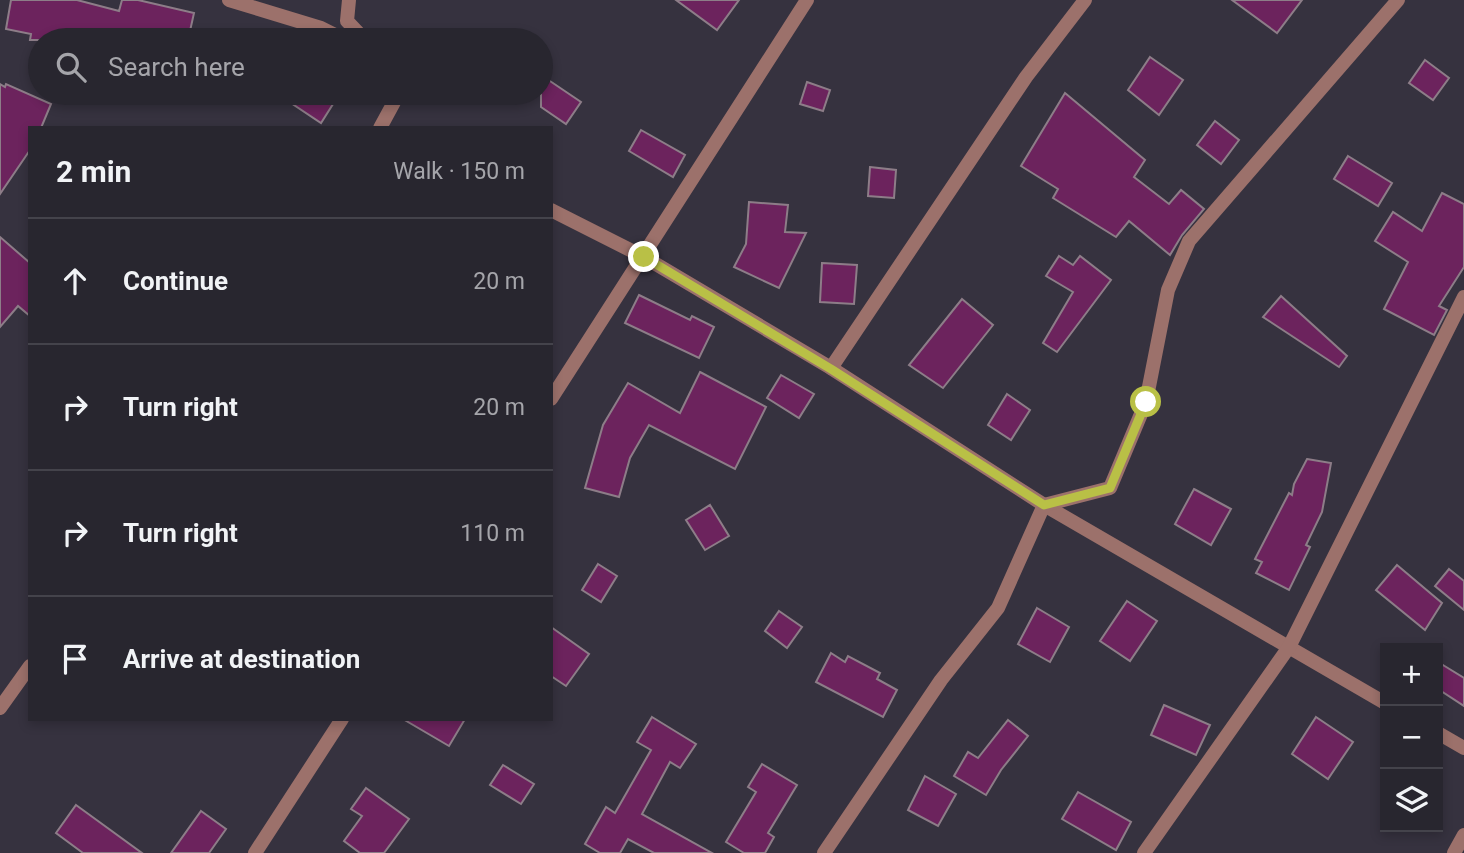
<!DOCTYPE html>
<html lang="en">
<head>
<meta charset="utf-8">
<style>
  body { margin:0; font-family:Roboto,sans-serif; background:#34323b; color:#f1f3f6 }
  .controls { position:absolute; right:21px; bottom:21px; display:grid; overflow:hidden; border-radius:0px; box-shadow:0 4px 10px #0003 }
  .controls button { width:63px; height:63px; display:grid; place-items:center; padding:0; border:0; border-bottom:2px solid #44434b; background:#28262f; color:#f1f3f6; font:35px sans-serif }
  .stop { position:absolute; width:21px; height:21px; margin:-16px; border:5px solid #b9c046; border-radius:50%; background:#fff }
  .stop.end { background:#b9c046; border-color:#fff; box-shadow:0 2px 7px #0008 }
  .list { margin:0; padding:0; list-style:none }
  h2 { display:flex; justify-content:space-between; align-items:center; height:91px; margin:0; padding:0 28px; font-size:30px }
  h2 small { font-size:23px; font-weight:400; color:#a5a5aa }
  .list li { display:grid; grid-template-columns:46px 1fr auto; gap:21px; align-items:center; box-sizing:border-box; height:126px; padding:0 28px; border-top:2px solid #44434b }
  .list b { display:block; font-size:26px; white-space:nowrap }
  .list em { font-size:23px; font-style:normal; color:#a5a5aa }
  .icon { flex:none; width:38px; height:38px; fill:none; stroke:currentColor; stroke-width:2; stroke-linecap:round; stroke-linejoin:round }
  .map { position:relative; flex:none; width:1464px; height:853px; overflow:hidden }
  .search { position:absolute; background:#28262f; box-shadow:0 4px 10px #0003; left:28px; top:28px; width:525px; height:77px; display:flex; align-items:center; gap:18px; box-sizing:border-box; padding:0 24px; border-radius:38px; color:#a5a5aa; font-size:26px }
  .panel { position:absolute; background:#28262f; box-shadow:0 4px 10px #0003; left:28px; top:126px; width:525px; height:595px; border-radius:0px }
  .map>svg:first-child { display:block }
</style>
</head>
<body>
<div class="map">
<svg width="1464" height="853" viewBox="0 0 1464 853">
  <rect width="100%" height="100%" fill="#36323f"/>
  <!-- building -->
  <g fill="#6c235d" stroke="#8d7d88" stroke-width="2">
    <polygon points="11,0 77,0 119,11 122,0 138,0 194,13 188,40 30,40 31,34 6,29"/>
    <polygon points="676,0 739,0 717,30"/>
    <polygon points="1232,0 1302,0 1277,33"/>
    <polygon points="1150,57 1183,80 1159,115 1128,90"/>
    <polygon points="1425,60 1449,78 1433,100 1409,83"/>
    <polygon points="541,75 581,102 566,124 541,107"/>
    <polygon points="807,82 830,90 823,111 800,104"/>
    <polygon points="0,84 5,87 6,84 51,104 41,128 30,128 30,150 0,194"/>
    <polygon points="276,93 340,93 321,123"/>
    <polygon points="1065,93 1145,160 1134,177 1169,204 1181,190 1204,209 1182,235 1170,255 1129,221 1116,237 1053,198 1058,189 1021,166"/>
    <polygon points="1215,121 1239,140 1221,164 1197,145"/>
    <polygon points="641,130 685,155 673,177 629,151"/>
    <polygon points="1348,156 1392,183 1378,206 1334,179"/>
    <polygon points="870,167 896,170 894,198 868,196"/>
    <polygon points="1442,193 1464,204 1464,267 1439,306 1447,310 1434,335 1384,309 1408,262 1375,241 1393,212 1422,231"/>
    <polygon points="749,202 788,205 785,232 806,233 779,288 734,267 746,244"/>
    <polygon points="0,237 30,263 30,316 18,306 0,327"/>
    <polygon points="1059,256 1073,265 1080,256 1111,280 1057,352 1043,343 1073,292 1046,276"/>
    <polygon points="822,263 857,265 854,304 820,302"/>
    <polygon points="639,295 690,320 692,316 714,327 699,358 625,323"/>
    <polygon points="1281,296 1347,356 1339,367 1263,317"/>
    <polygon points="962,299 993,325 943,388 909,365"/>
    <polygon points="700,372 766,407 735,469 649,425 630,458 619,497 585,488 603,425 628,383 680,413"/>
    <polygon points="781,375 814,394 799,418 767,398"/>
    <polygon points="1007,394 1030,410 1011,440 988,425"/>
    <polygon points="1307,459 1331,463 1322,512 1306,545 1310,547 1289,590 1256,573 1262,562 1255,559 1289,493 1292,495 1294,484"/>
    <polygon points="1194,489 1231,509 1211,545 1175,524"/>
    <polygon points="710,505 729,536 705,550 686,520"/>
    <polygon points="598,564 617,576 601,602 582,590"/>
    <polygon points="1397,565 1442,603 1425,630 1376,590"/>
    <polygon points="1449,569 1464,581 1464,610 1435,586"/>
    <polygon points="1127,601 1157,621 1130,661 1100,641"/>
    <polygon points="1037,608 1069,627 1050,662 1018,644"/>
    <polygon points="779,611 802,627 787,648 765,631"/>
    <polygon points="551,627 589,654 566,686 551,676"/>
    <polygon points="831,653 845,662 848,656 880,673 877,679 897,690 883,717 816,682"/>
    <polygon points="1438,662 1464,678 1464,706 1438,689"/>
    <polygon points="1164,705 1210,725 1196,755 1151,735"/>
    <polygon points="652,717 696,744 680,768 670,762 642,814 712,853 654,853 628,839 620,853 600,853 585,844 606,807 615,813 651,750 637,742"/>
    <polygon points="1316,717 1353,742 1328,779 1292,754"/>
    <polygon points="403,719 465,719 449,746"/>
    <polygon points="1008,720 1028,736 1001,770 986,795 954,776 968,752 978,758"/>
    <polygon points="762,764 797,785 768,833 774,837 765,853 744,853 726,842 756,792 748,787"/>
    <polygon points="503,765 534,784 521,804 490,785"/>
    <polygon points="925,776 956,794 938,826 908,810"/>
    <polygon points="366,788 409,819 384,853 360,853 344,841 362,816 351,809"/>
    <polygon points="1078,792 1131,822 1116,850 1062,819"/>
    <polygon points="76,805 142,853 83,853 56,833"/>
    <polygon points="201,811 226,829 209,853 171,853"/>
  </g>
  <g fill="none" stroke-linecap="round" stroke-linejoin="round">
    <!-- street -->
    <g stroke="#9c716b" stroke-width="14">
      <polyline points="229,0 321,28 345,40"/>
      <polyline points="349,0 347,21 365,40"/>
      <polyline points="380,128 399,93"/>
      <polyline points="551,210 644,257 831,368 1044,505 1385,703"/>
      <polyline points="831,368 1026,77 1085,0"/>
      <polyline points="551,399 807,0"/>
      <polyline points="0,708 30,666"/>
      <polyline points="1438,733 1464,748"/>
      <polyline points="255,853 342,719"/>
      <polyline points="824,853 941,680 998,608 1044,505 1110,488 1146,402 1168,290 1189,241 1398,0"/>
      <polyline points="1144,853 1289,647 1464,297"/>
      <polyline points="1454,853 1464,835"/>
    </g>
  </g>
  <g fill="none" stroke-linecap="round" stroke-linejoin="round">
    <!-- route -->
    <polyline stroke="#b9c046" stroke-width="9" points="644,257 831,369 1044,505 1110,488 1146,402"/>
  </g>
</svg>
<div class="controls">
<button>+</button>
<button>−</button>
<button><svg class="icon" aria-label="layers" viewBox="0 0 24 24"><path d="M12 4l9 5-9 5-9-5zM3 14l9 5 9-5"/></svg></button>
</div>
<div class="stop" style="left:1146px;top:402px"></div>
<div class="stop end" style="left:644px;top:257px"></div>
<div class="search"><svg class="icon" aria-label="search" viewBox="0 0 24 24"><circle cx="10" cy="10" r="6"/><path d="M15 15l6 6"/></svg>Search here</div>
<section class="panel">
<h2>2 min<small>Walk · 150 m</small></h2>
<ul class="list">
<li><svg class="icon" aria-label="ahead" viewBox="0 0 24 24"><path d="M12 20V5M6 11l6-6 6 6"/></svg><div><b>Continue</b></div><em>20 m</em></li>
<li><svg class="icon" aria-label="right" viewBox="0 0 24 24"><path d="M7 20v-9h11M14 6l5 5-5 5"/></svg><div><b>Turn right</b></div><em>20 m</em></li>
<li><svg class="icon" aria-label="right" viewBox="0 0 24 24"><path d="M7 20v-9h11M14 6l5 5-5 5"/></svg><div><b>Turn right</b></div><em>110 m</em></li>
<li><svg class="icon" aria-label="arrive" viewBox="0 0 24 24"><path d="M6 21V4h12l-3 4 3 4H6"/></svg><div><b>Arrive at destination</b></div></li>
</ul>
</section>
</div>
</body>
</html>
